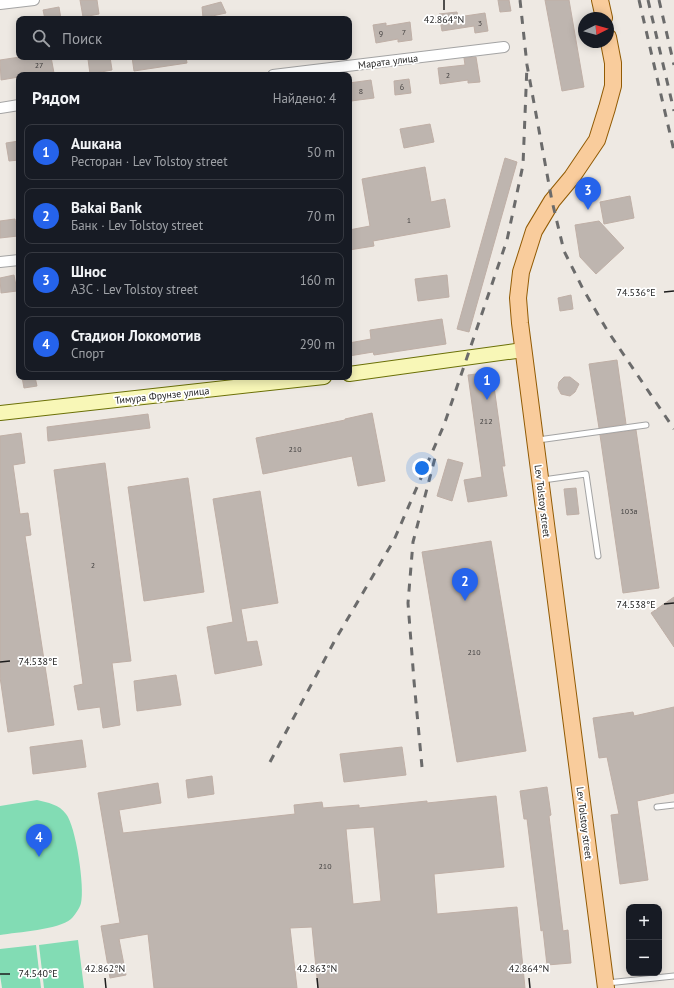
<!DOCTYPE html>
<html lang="ru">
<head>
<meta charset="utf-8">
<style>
  body { margin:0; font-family:"PT Sans",sans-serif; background:#242831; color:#f1f3f6 }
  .controls { position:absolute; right:12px; bottom:12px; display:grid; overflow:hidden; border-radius:8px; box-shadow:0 2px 10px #0003 }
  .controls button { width:36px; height:36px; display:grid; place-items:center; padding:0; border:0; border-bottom:1px solid #363941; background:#171b24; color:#f1f3f6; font:20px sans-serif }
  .compass { position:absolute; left:578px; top:12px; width:36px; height:36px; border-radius:50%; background:#171b24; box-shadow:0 2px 10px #0003; rotate:85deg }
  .you { position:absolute; left:422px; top:468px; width:14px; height:14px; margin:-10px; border:3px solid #fff; border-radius:50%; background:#1a73e8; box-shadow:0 0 0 6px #1a73e833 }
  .badge { display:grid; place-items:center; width:26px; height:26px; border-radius:50%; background:#2563eb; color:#fff; font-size:13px; font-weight:700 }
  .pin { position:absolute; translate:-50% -33px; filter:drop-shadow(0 1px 2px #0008) }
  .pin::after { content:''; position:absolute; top:21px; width:14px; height:12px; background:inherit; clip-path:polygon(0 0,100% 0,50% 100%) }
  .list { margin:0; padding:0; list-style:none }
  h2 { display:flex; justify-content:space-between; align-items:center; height:52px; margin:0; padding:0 16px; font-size:17px }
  h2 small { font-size:13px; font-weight:400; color:#9ea1a6 }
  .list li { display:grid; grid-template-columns:26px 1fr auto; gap:12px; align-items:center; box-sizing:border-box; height:56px; margin:0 8px 8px; padding:0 8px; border:1px solid #363941; border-radius:8px }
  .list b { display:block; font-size:15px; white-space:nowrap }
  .list p { margin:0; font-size:13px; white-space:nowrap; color:#9ea1a6 }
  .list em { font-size:13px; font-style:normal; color:#9ea1a6 }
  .icon { flex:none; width:22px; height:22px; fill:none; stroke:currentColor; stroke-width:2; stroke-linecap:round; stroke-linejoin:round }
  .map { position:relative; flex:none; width:674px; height:988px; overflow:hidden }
  .search { position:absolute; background:#171b24; box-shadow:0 2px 10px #0003; left:16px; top:16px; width:336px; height:44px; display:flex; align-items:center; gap:10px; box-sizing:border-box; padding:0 14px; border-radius:8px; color:#9ea1a6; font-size:15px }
  .panel { position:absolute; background:#171b24; box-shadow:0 2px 10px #0003; left:16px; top:72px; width:336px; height:308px; border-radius:8px }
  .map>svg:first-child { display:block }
</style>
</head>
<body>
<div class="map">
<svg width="674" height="988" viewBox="0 0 674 988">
  <rect width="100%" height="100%" fill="#eee9e3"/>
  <!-- pitch -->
  <g fill="#82dcb4">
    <path d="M37,800c11,3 22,4 29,14 10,12 19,74 15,89 -1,5 -7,13 -10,16 -13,11 -53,13 -71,16v-129z"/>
    <polygon points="78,940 84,988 44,988 39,945"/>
    <polygon points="36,945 41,988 2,988 0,975 0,949"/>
  </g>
  <!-- building -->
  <g fill="#beb5af" stroke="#bfafa6" fill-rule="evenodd">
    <polygon points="80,0 97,0 99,14 83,17"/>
    <polygon points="498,0 509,0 511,11 500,12"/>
    <polygon points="545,0 569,0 584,87 562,91"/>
    <polygon points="221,2 226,13 203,18 202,7"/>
    <polygon points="59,7 61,19 45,19 43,10"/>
    <polygon points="457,12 458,17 485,13 488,31 475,33 474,26 442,31 439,14"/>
    <polygon points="410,22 412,40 398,42 398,39 376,43 373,25 386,23 386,26"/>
    <polygon points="20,57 51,57 54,73 42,75 18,75 19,77 1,80 0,60"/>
    <polygon points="103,57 110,57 112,70 90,74 88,59"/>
    <polygon points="132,57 186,57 187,63 134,71"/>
    <polygon points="476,57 480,82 468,83 468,80 440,84 438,68 465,65 464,58"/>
    <polygon points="409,79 411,93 395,95 394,81"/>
    <polygon points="371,80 374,98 351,101 349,83"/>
    <polygon points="430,124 434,142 404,148 400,129"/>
    <polygon points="19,141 19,160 9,161 6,143"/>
    <polygon points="505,158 517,162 469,332 457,329"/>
    <polygon points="425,167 431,202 445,199 450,227 373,241 374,246 349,250 349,230 370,226 362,179"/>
    <polygon points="630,196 634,218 604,224 600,202"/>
    <polygon points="15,219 18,236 0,238 0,221"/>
    <polygon points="599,221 624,248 596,274 580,257 575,225"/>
    <polygon points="14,275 17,291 1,293 0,278"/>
    <polygon points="447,275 449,297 418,301 415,279"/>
    <polygon points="571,295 573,309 560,311 558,298"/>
    <polygon points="442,319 446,344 374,355 373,352 349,356 349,343 371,339 370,330"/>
    <polygon points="617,360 626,424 599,428 589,364"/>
    <polygon points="492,372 505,466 502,466 507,496 468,502 464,480 482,477 468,375"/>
    <polygon points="22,377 35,377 37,386 24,388"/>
    <polygon points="564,377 570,377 579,384 575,392 570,396 561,394 558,388 559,382"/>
    <polygon points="372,413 385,481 358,486 352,456 263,474 256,438 345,420 345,419"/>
    <polygon points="148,414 150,428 48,441 47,427"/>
    <polygon points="636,430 659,588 623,593 600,435"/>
    <polygon points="21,433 25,463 13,465 20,514 28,513 31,535 25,536 54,725 8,732 0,677 0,436"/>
    <polygon points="448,459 463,463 452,501 437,496"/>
    <polygon points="105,463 131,661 112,663 120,725 103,728 100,707 78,710 74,686 83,684 54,470"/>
    <polygon points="188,478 204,592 144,601 128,487"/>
    <polygon points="576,488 579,514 567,515 564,489"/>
    <polygon points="260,491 278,603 241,609 247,642 257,641 262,665 215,674 207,627 233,622 213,499"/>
    <polygon points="491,541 526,751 457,762 422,552"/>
    <polygon points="674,597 674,647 651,613"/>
    <polygon points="176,675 181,705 137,711 134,681"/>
    <polygon points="674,707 674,793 637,801 648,880 620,884 611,815 619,814 607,757 599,758 593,718 633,712 634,716"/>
    <polygon points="82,740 86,767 33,774 30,747"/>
    <polygon points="402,747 406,775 344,782 340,754"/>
    <polygon points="212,776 214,794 188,798 186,780"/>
    <path d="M158,783l3,20 -42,7 4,23 172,-19 -1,-9 28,-3 1,6 36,-3v3l68,-7v2l69,-7 8,71 -70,7 3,40 80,-7 8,81h-207l-6,-61 -22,1 7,60h-143l-6,-54 -29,5 7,36 -16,3 -9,-52 19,-3 -22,-130zM374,827l7,74 -28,3 -7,-75z"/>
    <polygon points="547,787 551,815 549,816 563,931 568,930 571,963 547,965 543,930 541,931 527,819 524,819 520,791"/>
  </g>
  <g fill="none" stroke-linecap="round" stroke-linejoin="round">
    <!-- service casing -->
    <g stroke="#a4a4a4" stroke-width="7">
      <g id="service">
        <polyline points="538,440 646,425"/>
        <polyline points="543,480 586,474 598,556"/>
        <polyline points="657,807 674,805"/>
        <polyline points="607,983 674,976"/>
      </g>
    </g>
    <!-- minor casing -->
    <g stroke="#a4a4a4" stroke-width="12">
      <g id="minor">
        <polyline points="0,4 34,0"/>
        <polyline points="273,75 504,47"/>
        <polyline points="0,108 19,105"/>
        <polyline points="0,262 19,260"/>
      </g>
    </g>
    <!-- secondary casing -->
    <g stroke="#6b7007" stroke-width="16">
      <g id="secondary">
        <polyline points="349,374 523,350"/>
        <polyline points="0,413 324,377"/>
      </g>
    </g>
    <!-- primary casing -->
    <g stroke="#925b04" stroke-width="18">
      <g id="primary">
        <polyline points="600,0 604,18"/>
        <polyline points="606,988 520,323 518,298 521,272 534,231 552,201 572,177 597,140 607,108 613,86 613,63 608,37"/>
      </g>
    </g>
    <!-- service -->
    <use href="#service" stroke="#fff" stroke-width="5"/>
    <!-- minor -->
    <use href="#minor" stroke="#fff" stroke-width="10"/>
    <!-- secondary -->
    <use href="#secondary" stroke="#f8f7b7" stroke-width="14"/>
    <!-- primary -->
    <use href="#primary" stroke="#f9cc9c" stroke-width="16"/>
    <!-- rail -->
    <g stroke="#6b6b6b" stroke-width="3" stroke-dasharray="8 8" stroke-linecap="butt">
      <polyline points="520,0 527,65 552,201 564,251 583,289 607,330 674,429"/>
      <polyline points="639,0 674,151"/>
      <polyline points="648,0 674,111"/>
      <polyline points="659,0 674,65"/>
      <polyline points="270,762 334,642 394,540 444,425 507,240 523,165 527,65"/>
      <polyline points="422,767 414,681 408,603 413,542 436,454"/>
    </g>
  </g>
  <!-- ticks -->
  <path fill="none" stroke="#1d1d1d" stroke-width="1.5" d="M444,0v10M664,292l10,-1M664,604l10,-1M0,662l10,-1M0,974h10M105,978l1,10M317,978l1,10M529,978l1,10"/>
  <g text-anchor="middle" stroke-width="3.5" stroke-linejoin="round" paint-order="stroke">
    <!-- number labels -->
    <g font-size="8" fill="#454342">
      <text x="480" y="26">3</text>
      <text x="404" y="35">7</text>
      <text x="381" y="36">9</text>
      <text x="39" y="68">27</text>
      <text x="448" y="78">2</text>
      <text x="402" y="90">6</text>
      <text x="361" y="94">8</text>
      <text x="409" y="223">1</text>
      <text x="486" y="424">212</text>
      <text x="295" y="452">210</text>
      <text x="629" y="514">103а</text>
      <text x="93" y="568">2</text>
      <text x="474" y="655">210</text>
      <text x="325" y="869">210</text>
    </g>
    <!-- street labels -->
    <g font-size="10" fill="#1d1d1d" stroke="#fff">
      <text transform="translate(388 61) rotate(-7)" y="4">Марата улица</text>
      <text transform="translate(162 395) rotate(-6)" y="4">Тимура Фрунзе улица</text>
      <text transform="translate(543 501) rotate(83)" y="4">Lev Tolstoy street</text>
      <text transform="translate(585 823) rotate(83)" y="4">Lev Tolstoy street</text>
    </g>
  </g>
  <g font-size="10" text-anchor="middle" fill="#1d1d1d" stroke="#fff" stroke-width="3.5" stroke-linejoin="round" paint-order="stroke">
    <text x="444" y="23">42.864°N</text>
    <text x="636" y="296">74.536°E</text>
    <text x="636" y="608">74.538°E</text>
    <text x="38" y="665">74.538°E</text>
    <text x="105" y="972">42.862°N</text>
    <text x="317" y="972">42.863°N</text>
    <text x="529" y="972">42.864°N</text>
    <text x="38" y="977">74.540°E</text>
  </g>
</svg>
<div class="controls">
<button>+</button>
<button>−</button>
</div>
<svg class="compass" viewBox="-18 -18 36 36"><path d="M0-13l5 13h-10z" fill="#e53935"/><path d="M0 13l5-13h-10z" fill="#9ea1a6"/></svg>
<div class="you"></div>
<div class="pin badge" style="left:487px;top:400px">1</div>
<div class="pin badge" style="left:465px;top:601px">2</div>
<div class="pin badge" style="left:588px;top:210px">3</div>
<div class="pin badge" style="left:39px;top:857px">4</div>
<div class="search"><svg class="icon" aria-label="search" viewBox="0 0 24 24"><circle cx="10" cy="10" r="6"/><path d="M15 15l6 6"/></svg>Поиск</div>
<section class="panel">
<h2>Рядом<small>Найдено: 4</small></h2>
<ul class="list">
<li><span class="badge">1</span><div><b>Ашкана</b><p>Ресторан · Lev Tolstoy street</p></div><em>50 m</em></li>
<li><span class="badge">2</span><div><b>Bakai Bank</b><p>Банк · Lev Tolstoy street</p></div><em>70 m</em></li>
<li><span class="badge">3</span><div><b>Шнос</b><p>АЗС · Lev Tolstoy street</p></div><em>160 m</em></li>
<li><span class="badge">4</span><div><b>Стадион Локомотив</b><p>Спорт</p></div><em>290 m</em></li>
</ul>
</section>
</div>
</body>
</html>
